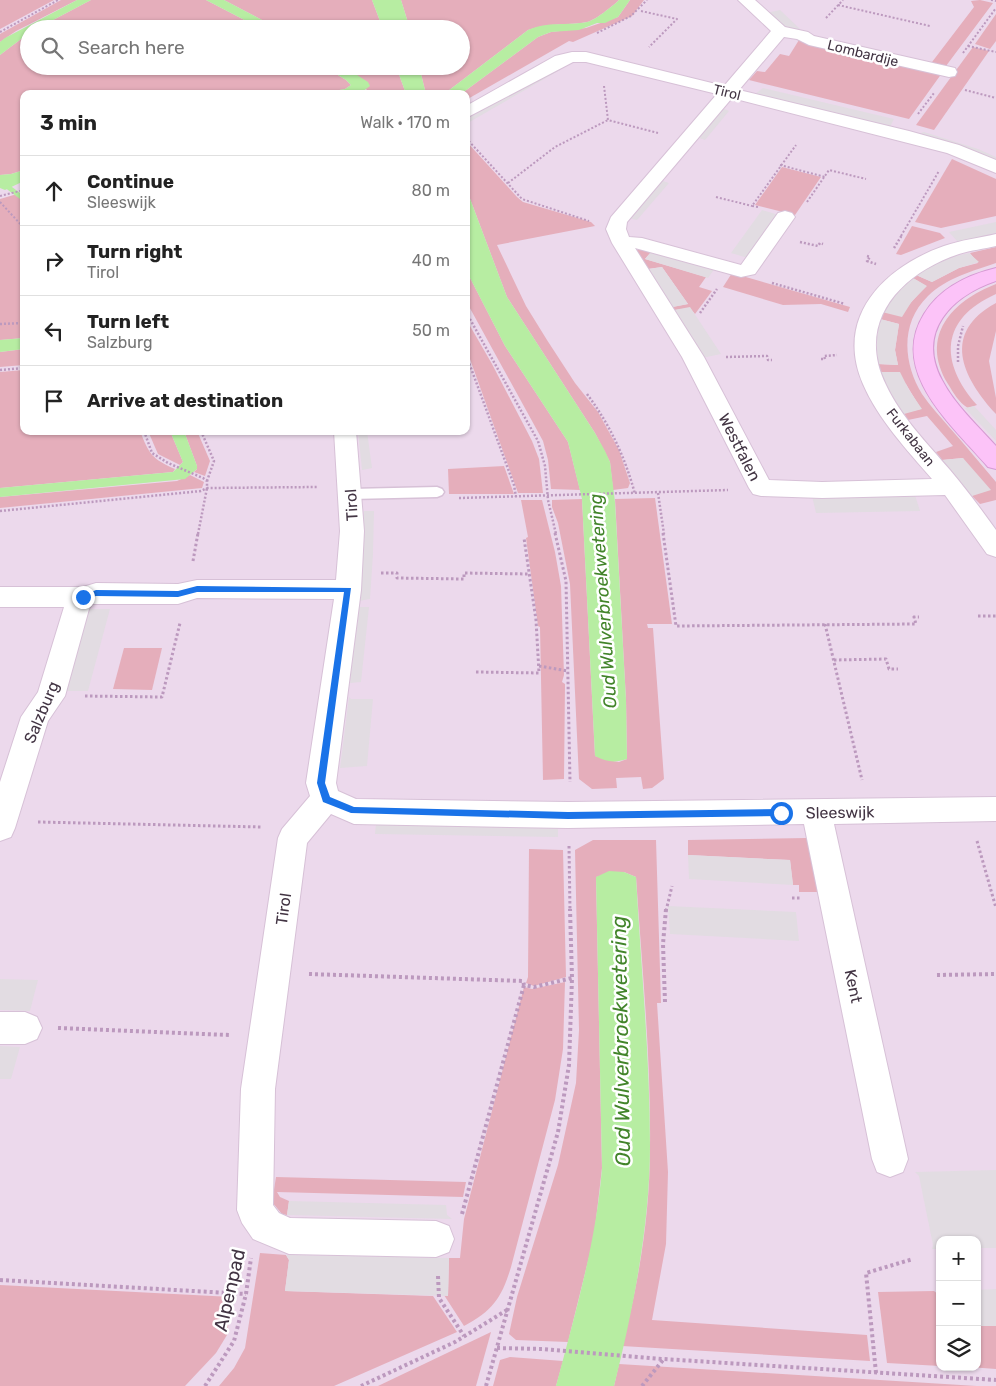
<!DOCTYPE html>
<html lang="en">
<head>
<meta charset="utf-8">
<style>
  body { margin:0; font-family:Rubik,sans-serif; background:#f2f2f2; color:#222 }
  .controls { position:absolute; right:15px; bottom:15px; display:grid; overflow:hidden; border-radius:10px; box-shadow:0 1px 4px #0004 }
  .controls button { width:45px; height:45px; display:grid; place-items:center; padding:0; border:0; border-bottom:1px solid #e0e0e0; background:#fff; color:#222; font:25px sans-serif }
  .stop { position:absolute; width:15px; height:15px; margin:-11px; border:4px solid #1a73e8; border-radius:50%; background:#fff }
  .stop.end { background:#1a73e8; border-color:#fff; box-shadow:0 1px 5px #0008 }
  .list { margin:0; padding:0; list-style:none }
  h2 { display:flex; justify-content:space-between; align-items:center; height:65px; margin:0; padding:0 20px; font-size:21px }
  h2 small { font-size:16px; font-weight:400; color:#767676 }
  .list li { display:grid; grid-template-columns:32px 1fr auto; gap:15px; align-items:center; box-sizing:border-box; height:70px; padding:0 20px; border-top:1px solid #e0e0e0 }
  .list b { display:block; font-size:19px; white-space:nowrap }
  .list p { margin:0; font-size:16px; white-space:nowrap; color:#767676 }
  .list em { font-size:16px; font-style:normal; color:#767676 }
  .icon { flex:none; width:28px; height:28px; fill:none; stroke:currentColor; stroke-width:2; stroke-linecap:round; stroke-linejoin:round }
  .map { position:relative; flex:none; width:996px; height:1386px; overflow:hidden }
  .search { position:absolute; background:#fff; box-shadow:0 1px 4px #0004; left:20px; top:20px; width:450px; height:55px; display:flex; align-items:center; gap:12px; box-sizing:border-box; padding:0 18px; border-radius:28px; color:#767676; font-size:19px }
  .panel { position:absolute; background:#fff; box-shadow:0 1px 4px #0004; left:20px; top:90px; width:450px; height:345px; border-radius:10px }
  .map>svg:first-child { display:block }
</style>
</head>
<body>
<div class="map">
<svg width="996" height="1386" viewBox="0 0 996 1386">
  <rect width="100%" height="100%" fill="#f1e4f1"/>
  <!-- residential -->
  <path fill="#ecd9ec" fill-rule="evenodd" d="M0,0h996v1386h-996zM29,29h432v37h-432zM24,94h442v337h-442zM940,1240h37v127h-37z"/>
  <!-- green -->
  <g fill="#e5aebb">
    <polygon points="0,0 54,0 0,29"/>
    <polygon points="61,0 77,0 16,31 0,42 0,34"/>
    <polygon points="91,0 206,0 262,29 36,29"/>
    <polygon points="224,0 372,0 383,29 279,29"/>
    <path d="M401,0h218c-6,6 -25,21 -32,22 -22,4 -35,0 -59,8l-84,64 -16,-1 -3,-3 -6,-24h42v-37h-51z"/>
    <polygon points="630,0 644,0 632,16 573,42 569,41 466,100 466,94 461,94 538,37 551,32 586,28 618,17"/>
    <polygon points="980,0 993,3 943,70 929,66 974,7 971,1"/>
    <polygon points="996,14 996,41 990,49 975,44"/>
    <polygon points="29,33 29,66 323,66 346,80 351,85 345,89 317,94 24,94 24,170 11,174 0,175 0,55"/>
    <polygon points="799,40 919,69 942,73 909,119 749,80 757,71 765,72 780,54 789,56"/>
    <polygon points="973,47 989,51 934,130 916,125"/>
    <polygon points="343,66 396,66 406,94 359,94 367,90"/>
    <polygon points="466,141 517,197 523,202 591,222 595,226 497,245 526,306 547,340 575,383 598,412 619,450 630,483 628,488 613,490 610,462 595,433 507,297 466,188"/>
    <polygon points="952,159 996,179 996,216 941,228 915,222"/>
    <polygon points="782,167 821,177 795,215 755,205"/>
    <polygon points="24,192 24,200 20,202 24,204 24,338 0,340 0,199"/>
    <polygon points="912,226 940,233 945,238 901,255 896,254"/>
    <path d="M996,247v16c-23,8 -50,15 -68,33 -28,27 -25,67 -6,98 8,12 18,22 27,33 16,18 31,36 47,55v18l-16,4 -8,-8 2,-2 -11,-36 -21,2 -6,-8 17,-6 -26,-30 -19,4 -4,-7 17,-4 -15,-25 -25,-12 -3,-8 20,1 -3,-15 4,-26 -19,-5 2,-7 25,-5 19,-21 -13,-8 3,-3 16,7 27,-14 19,-5 -8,-10z"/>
    <polygon points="646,248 651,252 645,259 706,277 699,287 712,291 695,314 690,308 675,310 672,307 688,304 662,267 648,269 634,250"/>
    <polygon points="466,270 505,346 568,442 580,490 551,489 548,460 543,441 466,301"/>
    <polygon points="732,273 850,307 848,312 821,304 783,305 723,287"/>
    <path d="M996,284v10c-56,25 -57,68 -19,111l-9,3c-9,-5 -15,-16 -20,-24 -29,-48 4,-83 48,-100z"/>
    <path d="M996,303v28l-7,30 7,37v16c-34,-37 -55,-81 0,-111z"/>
    <polygon points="466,319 492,364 532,441 539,459 543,493 518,493 466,348"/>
    <polygon points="24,349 24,365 0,367 0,352"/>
    <path d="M24,370v61h116c9,23 12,28 35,38l-2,3 -173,16v-116z"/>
    <polygon points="148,431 170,431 183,462 180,465 158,454"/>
    <polygon points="184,431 197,431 210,461 205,476 194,472 197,469 197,466"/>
    <polygon points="504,466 514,494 449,494 448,469"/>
    <polygon points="190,475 204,482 202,488 0,508 0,497 177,481"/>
    <polygon points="655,498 672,624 647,624 648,628 653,628 664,779 652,788 643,789 641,777 616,778 617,788 592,789 579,779 570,584 558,523 552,507 552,500 582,499 595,756 613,761 619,762 627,759 626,700 615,499"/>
    <polygon points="521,500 542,500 555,552 561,586 564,675 562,682 565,684 564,779 543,780 540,627 538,626 526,538 528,537"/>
    <polygon points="124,648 162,648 152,690 113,689"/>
    <polygon points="807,838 818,892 799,892 799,885 793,885 790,860 688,855 688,840"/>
    <path d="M593,840h63l5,163h-4l11,169 -2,72 -14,76 215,15 3,26 -248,-15c17,-64 28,-132 28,-199 1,-90 -8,-180 -14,-270l-12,-5 -28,5 6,291 -8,69 -26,105 -52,-2 -7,-6 8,-37 41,-132 18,-82 3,-53 -4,-180z"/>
    <polygon points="529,849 563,850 566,977 534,986 526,983 528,977"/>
    <path d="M565,982l-2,67 -8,51 -44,167c-9,30 -18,44 -47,59l-20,-31 4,1 1,-38h11l4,-39 60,-232 8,2z"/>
    <polygon points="276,1177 466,1182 463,1197 277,1192 280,1197 289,1201 287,1215 282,1214 272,1202"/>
    <polygon points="260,1253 286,1255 289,1260 285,1291 433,1296 457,1332 334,1386 219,1386 234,1368 245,1348"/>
    <polygon points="0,1285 232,1297 227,1335 216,1353 185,1386 0,1386"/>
    <polygon points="934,1291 938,1294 940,1301 940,1366 887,1363 878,1292"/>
    <polygon points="977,1326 996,1326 996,1369 969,1367 977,1367"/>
    <polygon points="491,1332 476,1386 378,1386"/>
    <polygon points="510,1357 563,1361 556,1386 493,1386 500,1360"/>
    <polygon points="619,1364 977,1386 614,1386"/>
  </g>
  <!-- parking -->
  <g fill="#e2dce2">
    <polygon points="780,10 800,29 786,31 766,13"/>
    <polygon points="556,68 560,70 466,124 466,119"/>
    <polygon points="763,88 894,119 890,127 755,94"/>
    <polygon points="722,108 729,111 705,140 696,137"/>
    <polygon points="924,132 978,149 996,157 996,162 919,134"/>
    <polygon points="660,180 669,183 637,220 628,218"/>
    <polygon points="762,210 779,215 748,258 731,253"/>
    <polygon points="996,222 996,233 958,242 949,232"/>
    <polygon points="651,252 715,268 708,278 645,259"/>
    <polygon points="969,253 979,262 959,268 932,282 916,275 938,263 956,256"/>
    <polygon points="662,267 688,304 673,307 674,310 690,307 721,354 702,358 648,269"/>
    <polygon points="913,278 927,286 912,301 902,317 882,312 897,291"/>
    <polygon points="880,319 899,324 895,350 898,365 878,364 876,342"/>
    <polygon points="880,372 900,372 909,390 922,409 904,414 889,391"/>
    <polygon points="974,406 996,430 996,441 965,408"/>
    <polygon points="358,431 367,431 372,468 362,470"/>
    <polygon points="963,458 991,490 972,496 942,460"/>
    <polygon points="915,495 920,511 816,513 812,496"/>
    <polygon points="364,511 374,511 373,554 370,599 359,601"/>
    <polygon points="359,605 360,607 369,607 361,682 350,683"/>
    <polygon points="85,609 110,609 88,691 62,691"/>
    <polygon points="349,697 351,699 373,699 367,766 340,768"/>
    <polygon points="376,823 558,826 558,837 375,834"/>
    <polygon points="688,855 790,860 793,885 689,879"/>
    <polygon points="668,906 796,912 799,941 670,934"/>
    <polygon points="0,979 38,980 30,1011 0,1010"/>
    <polygon points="0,1046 20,1047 11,1079 0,1079"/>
    <polygon points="996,1170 996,1248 977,1248 977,1240 940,1240 940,1249 932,1249 933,1245 919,1176 915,1172"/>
    <polygon points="289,1201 446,1205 447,1215 452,1219 287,1215"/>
    <polygon points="286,1255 449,1258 448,1296 285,1291 289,1260"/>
    <polygon points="996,1289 996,1326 977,1326 977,1290"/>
  </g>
  <!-- water -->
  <g fill="#b7eda2">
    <polygon points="77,0 91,0 36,29 29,29 29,33 0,55 0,42 5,38"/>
    <polygon points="206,0 224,0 279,29 262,29"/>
    <polygon points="372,0 401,0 410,29 383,29"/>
    <path d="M619,0h11l-12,17 -13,6h-8l-18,7 -28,2 -13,5 -77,57h-17l84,-64c20,-9 39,-4 59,-8 7,-1 26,-16 32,-22z"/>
    <polygon points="323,66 343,66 368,82 370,86 359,94 317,94 345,89 351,85 346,80"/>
    <polygon points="396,66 419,66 425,90 429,94 406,94"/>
    <polygon points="24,170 24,181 5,190 0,188 0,175 11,174"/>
    <path d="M466,188l41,109 88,136 10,18 5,11 5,40 11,198 1,59c-12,4 -21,3 -32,-3l-13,-257 -14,-57 -63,-96 -36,-70 -3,-6z"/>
    <polygon points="24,338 24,349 0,352 0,340"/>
    <polygon points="170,431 184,431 197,466 197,469 185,479 0,497 0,488 173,472 183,462"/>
    <path d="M609,871l15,1 12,5c5,90 14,180 14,269 0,78 -17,165 -36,240h-58c19,-72 40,-143 46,-218l-6,-291z"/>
  </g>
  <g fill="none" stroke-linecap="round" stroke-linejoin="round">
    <!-- stream -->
    <polygon fill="#b7eda2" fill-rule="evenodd" points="0,178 24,196 24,202 0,184"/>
    <!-- lane casing -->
    <g stroke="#d7c1d7" stroke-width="3">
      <polygon id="lane" points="437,487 442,489 444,492 442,495 437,497 351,499 346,497 344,494 346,491 351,489"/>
    </g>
    <!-- street casing -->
    <g stroke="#d7c1d7" stroke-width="2">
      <g id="street">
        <path d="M738,0h17l30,27 23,5 6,4 141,32 2,4 -2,4 -6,1 -140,-32 -12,-6 -13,-2 -45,53 170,41 50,14 37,15v13l-49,-20 -215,-55 -105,124 -1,7 3,8 13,1 99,27 37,-52 7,-2 7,2 3,4 -40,57 -14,3 -106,-29 69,109 65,123 53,2 110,-3c-25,-29 -54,-60 -69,-95 -29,-67 21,-117 81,-138 17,-6 35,-8 52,-12v12c-12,3 -25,4 -37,8 -59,20 -104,68 -73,131 15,32 41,58 64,85 16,19 31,39 46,60v27l-9,-3 -42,-59 -123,3 -61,-2 -8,-2 -4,-6 -67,-131 -70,-114 -6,-14 5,-12 106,-123 -131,-32h-13l-107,56v-12l89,-50 17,-4h14l138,34 47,-55z"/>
        <polygon points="334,431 356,431 364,531 361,590 336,783 338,791 356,799 568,802 996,797 996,821 834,824 908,1159 903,1172 890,1177 877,1172 872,1159 804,824 568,828 354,824 331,814 307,843 275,1089 273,1205 279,1213 290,1218 436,1221 449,1226 454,1239 449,1252 436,1257 289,1254 253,1239 242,1223 237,1210 241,1089 278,838 282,829 310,796 306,783 334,599 197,598 178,604 92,604 89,609 65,696 48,721 15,828 11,837 0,841 0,782 21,717 38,692 64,607 0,607 0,587 83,587 96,583 178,584 197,580 336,580 340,531"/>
        <polygon points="0,1012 25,1012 37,1017 42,1028 37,1039 25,1044 0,1044"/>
      </g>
    </g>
    <!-- secondary casing -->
    <g stroke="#d69ad3" stroke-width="2">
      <path id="secondary" d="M996,268v13c-44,15 -80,50 -54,99 13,25 35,45 54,66v23l-8,-2c-35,-41 -100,-95 -64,-153 16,-26 43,-39 72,-46z"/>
    </g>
    <!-- path-far3 -->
    <g stroke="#bc99be" stroke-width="2" stroke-dasharray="2 2" stroke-linecap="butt">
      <polyline points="991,0 996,1"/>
      <polyline points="838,5 930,26"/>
      <polyline points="641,11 677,19 649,47"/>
      <polyline points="826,18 843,0"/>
      <polyline points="0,32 58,0"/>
      <polyline points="597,33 631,16 647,0"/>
      <polyline points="968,46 996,52"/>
      <polyline points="963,53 996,8"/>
      <polyline points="604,86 608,120 658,133"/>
      <polyline points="965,90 996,98"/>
      <polyline points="918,114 934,93"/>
      <polyline points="466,138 522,199 589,221"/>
      <polyline points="780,165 825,177"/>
      <polyline points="508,183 555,147 608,120"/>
      <polyline points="0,196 24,190"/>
      <polyline points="716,197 752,206"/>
      <polyline points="0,202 24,228"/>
      <polyline points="807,202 829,170 866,179"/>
      <polyline points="758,207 752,206 796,145"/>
      <polyline points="901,236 939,171"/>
    </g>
    <!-- path-far2 -->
    <g stroke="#bc99be" stroke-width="2.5" stroke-dasharray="2 2" stroke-linecap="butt">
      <polyline points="800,242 818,246 820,243 823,244"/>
      <polyline points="894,248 902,235"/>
      <polyline points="867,256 870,257 867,261 876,264"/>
      <polyline points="772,283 845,304"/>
      <polyline points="466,312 538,441 545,466 548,500 556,534"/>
      <polyline points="700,313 717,289"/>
      <polyline points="0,324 24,323"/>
      <polyline points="726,357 767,356 768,360 772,360"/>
      <polyline points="821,359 825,359 824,356 837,355"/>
      <polyline points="468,360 514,485 516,497"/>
      <polyline points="958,362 958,346 963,326"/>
      <polyline points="0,370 24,368"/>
      <path d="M587,394c23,31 38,63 48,100"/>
      <polyline points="144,431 152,453 168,463 203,478 207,481 207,488 318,487"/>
      <polyline points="201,431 214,461 207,481"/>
      <polyline points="658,493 664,534"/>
      <polyline points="459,498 728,490"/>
      <polyline points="0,511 201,491 207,488"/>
      <polyline points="198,534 207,488"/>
    </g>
    <!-- path-far1 -->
    <g stroke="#bc99be" stroke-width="3" stroke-dasharray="2.5 2.5" stroke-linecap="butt">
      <polyline points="555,533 566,581 570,782"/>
      <polyline points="663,533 676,626 916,624 914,617 919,617"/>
      <polyline points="193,561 198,533"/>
      <polyline points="381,573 397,573 397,578 464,579 464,573 529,574"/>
      <polyline points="978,616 996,616"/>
      <polyline points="825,624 862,780"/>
      <polyline points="834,660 886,659 889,669 898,669"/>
      <polyline points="539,666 568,671"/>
      <polyline points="476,672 539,673 536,620 524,538"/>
      <polyline points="85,696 162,697 180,623"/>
      <polyline points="38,822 262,827"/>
      <polyline points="977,841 996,908"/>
      <polyline points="569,846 570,911"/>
      <polyline points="792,898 800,898"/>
      <polyline points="666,911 672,886"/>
    </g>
    <!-- path -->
    <g stroke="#bc99be" stroke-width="4" stroke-dasharray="3 3" stroke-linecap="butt">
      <polyline points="309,974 523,981 524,985 534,987 572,978"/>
      <polyline points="937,975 996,974"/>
      <polyline points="665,1002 663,944 666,909"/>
      <polyline points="58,1028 229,1035"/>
      <polyline points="462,1214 524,985"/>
      <polyline points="438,1276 439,1298 464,1336"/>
      <polyline points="0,1280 246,1294"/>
      <polyline points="497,1348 543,1349 663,1359 996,1380"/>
      <polyline points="876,1373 866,1273 913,1259"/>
      <polyline points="205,1386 234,1341 246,1294 251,1258"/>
      <polyline points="361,1386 455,1342 507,1310"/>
      <polyline points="486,1386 558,1132 569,1065 572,978 570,909"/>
      <polyline points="642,1386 663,1360"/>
    </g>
    <!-- lane -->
    <use href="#lane" fill="#fff" fill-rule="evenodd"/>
    <!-- street -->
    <use href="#street" fill="#fff" fill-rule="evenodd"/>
    <!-- secondary -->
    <use href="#secondary" fill="#fcc3f8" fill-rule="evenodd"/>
  </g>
  <!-- route -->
  <polygon fill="#1a73e8" points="197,586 351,588 325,783 330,797 354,807 568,812 781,809 785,813 781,816 568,819 351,813 323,802 317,783 344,592 197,592 178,597 96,596 83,600 79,597 96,590 178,591"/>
  <g text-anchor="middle" stroke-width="5" stroke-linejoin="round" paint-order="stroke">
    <!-- far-street labels -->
    <g font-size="14" fill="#423443" stroke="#fff">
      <text transform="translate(863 53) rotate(14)" y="5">Lombardije</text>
      <text transform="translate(727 92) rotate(14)" y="5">Tirol</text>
      <text transform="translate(911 437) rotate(52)" y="5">Furkabaan</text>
    </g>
    <!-- street labels -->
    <g font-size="16" fill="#423443" stroke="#fff">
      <text transform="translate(740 447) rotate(63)" y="6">Westfalen</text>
      <text transform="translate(351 505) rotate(-93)" y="6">Tirol</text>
      <text transform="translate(41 712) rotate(-67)" y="6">Salzburg</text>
      <text transform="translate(840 812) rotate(-1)" y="6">Sleeswijk</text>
      <text transform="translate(283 909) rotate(-82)" y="6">Tirol</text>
      <text transform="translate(854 986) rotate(78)" y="6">Kent</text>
    </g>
    <!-- water labels -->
    <g font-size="18" font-style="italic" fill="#42842a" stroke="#fff">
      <text transform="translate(603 601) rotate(-94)" y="6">Oud Wulverbroekwetering</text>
    </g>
    <!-- near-street labels -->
    <g font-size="19" fill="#423443" stroke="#fff">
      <text transform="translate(229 1290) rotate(-77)" y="7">Alpenpad</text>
    </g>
    <!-- near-water labels -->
    <g font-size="21" font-style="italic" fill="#42842a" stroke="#fff">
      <text transform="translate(621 1041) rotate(-91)" y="7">Oud Wulverbroekwetering</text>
    </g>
  </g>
</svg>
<div class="controls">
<button>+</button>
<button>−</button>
<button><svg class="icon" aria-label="layers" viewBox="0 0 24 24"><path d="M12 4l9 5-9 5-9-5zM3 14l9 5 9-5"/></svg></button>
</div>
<div class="stop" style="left:781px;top:813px"></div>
<div class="stop end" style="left:83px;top:597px"></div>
<div class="search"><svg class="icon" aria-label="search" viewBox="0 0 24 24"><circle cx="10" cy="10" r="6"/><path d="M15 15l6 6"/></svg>Search here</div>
<section class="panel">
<h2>3 min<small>Walk · 170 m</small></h2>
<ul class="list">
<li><svg class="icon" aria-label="ahead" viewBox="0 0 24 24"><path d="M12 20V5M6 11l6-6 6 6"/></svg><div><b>Continue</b><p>Sleeswijk</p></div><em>80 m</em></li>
<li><svg class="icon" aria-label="right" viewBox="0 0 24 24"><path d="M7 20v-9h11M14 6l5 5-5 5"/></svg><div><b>Turn right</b><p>Tirol</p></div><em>40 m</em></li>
<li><svg class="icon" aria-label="left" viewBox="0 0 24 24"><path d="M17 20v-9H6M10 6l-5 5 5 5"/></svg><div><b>Turn left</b><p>Salzburg</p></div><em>50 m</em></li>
<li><svg class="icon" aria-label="arrive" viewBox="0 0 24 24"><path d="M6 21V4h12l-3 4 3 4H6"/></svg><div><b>Arrive at destination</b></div></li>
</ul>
</section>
</div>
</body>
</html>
